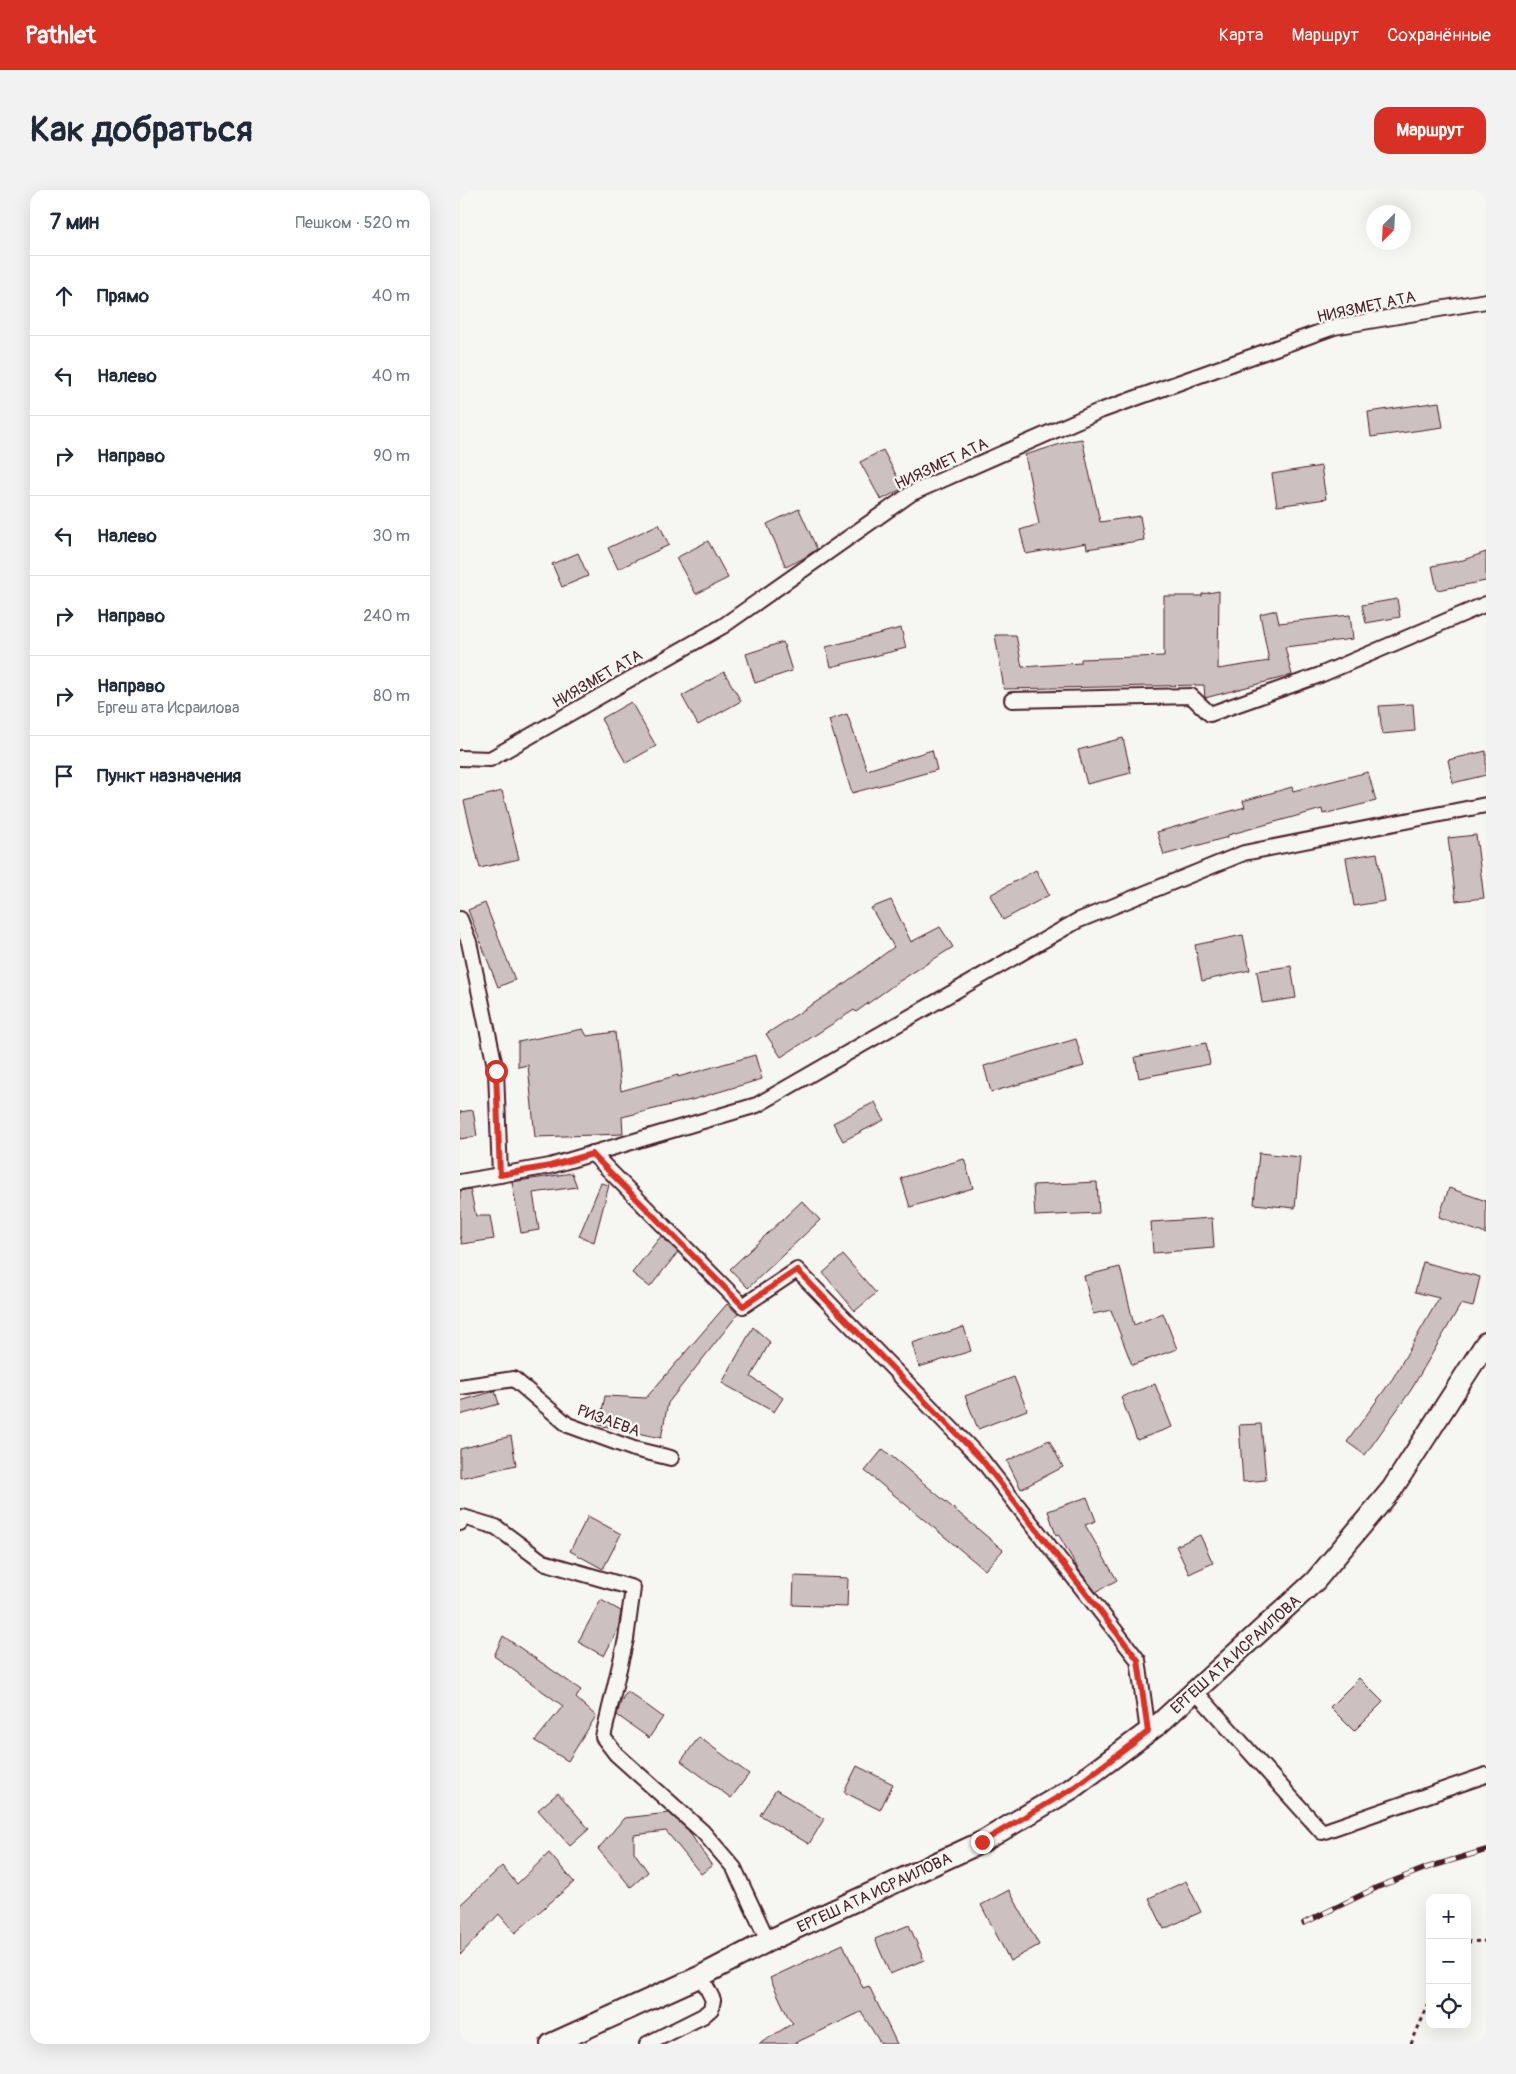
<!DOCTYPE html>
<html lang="ru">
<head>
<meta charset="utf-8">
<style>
  body { margin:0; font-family:Pangolin,sans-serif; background:#f2f2f3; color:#1f2937 }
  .controls { position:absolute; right:15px; bottom:15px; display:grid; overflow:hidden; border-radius:10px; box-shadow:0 5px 20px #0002 }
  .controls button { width:45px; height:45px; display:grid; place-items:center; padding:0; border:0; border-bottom:1px solid #e0e1e3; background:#fff; color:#1f2937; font:25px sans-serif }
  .compass { position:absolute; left:906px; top:15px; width:45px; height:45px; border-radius:50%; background:#fff; box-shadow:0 5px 20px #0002; rotate:204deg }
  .stop { position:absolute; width:15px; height:15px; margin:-11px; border:4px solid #d93025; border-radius:50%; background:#fff }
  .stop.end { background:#d93025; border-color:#fff; box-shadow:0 1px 5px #0008 }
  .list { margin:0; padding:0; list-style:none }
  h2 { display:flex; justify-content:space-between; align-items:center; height:65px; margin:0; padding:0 20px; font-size:21px }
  h2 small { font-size:16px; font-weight:400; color:#747a83 }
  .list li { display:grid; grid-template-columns:32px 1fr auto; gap:15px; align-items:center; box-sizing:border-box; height:80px; padding:0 20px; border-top:1px solid #e0e1e3 }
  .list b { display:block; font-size:19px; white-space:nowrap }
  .list p { margin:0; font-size:16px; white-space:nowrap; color:#747a83 }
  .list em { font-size:16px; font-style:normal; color:#747a83 }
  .icon { flex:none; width:28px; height:28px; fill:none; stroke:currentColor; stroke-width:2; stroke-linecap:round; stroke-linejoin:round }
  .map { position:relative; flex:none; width:1026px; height:1854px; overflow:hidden; border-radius:15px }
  header { display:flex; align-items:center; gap:30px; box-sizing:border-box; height:70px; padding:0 25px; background:#d93025; color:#fff }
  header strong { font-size:24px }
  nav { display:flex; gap:28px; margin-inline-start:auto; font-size:18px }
  .intro { display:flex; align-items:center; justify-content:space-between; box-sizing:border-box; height:120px; padding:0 30px }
  h1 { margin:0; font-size:35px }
  .button { padding:12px 22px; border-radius:15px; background:#d93025; color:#fff; font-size:18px; font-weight:700 }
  main { display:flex; gap:30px; padding:0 30px }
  aside { flex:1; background:#fff; border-radius:15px; box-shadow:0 5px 20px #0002 }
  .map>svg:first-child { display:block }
</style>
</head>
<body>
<header>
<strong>Pathlet</strong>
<nav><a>Карта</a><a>Маршрут</a><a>Сохранённые</a></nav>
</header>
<div class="intro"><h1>Как добраться</h1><a class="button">Маршрут</a></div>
<main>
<aside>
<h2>7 мин<small>Пешком · 520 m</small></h2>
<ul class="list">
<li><svg class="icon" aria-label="ahead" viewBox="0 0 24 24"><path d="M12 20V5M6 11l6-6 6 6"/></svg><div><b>Прямо</b></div><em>40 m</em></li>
<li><svg class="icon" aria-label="left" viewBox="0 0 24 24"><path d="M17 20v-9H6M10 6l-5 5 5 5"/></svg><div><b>Налево</b></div><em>40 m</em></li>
<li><svg class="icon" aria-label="right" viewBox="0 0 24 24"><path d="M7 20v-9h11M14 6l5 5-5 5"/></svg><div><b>Направо</b></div><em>90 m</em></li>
<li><svg class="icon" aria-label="left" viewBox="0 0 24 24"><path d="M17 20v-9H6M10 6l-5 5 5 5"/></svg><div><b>Налево</b></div><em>30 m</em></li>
<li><svg class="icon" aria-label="right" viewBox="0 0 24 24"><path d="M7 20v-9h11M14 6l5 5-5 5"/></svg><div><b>Направо</b></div><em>240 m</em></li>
<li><svg class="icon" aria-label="right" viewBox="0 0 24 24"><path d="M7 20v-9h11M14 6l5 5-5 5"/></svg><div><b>Направо</b><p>Ергеш ата Исраилова</p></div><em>80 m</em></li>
<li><svg class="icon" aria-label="arrive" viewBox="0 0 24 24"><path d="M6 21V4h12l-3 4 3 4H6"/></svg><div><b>Пункт назначения</b></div></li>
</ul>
</aside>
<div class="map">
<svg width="1026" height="1854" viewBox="0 0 1026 1854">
  <rect width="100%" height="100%" fill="#f6f6f2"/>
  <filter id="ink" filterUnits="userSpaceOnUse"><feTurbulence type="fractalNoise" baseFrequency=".02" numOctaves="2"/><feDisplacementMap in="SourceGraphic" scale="10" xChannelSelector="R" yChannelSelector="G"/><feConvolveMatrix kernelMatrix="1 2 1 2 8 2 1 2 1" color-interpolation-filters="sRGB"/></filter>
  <g filter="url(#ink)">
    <!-- building -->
    <g fill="#ccc1c0" stroke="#4a1f2b">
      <polygon points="979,212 983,237 911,247 908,222"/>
      <polygon points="622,249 640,332 680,326 684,350 627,359 626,353 566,364 560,340 579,334 565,265 610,251"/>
      <polygon points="423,260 443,298 421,310 400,272"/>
      <polygon points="861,276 866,309 817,316 812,284"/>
      <polygon points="339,319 357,359 342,369 326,377 307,334"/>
      <polygon points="199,334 209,355 158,379 148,358"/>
      <polygon points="248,351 268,388 236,404 216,368"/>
      <polygon points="1026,362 1026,391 977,400 972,376 1003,370"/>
      <polygon points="118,363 128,386 102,397 92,374"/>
      <polygon points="759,401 758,479 809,471 800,424 816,420 819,433 890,425 893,449 825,457 832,485 745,508 744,495 544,499 535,445 556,445 562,477 621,473 621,469 704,466 704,406 742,406 742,404"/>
      <polygon points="937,409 940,427 906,433 902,415"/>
      <polygon points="441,438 446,458 371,477 366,457"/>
      <polygon points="323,452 332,481 295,493 286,464"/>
      <polygon points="264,482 281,511 238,535 222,506"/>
      <polygon points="171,512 196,556 166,573 141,529"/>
      <polygon points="953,514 955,541 922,544 919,516"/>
      <polygon points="387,524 407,580 472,560 477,580 392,603 369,530"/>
      <polygon points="663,548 671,583 627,594 618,560"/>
      <polygon points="1026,561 1026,585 993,593 988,570"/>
      <polygon points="908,582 916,611 863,624 862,619 768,645 768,647 704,665 697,642 785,617 783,611 832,597 833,601"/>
      <polygon points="42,601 59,669 20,678 4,611"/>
      <polygon points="1016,645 1024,708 996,711 988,648"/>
      <polygon points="917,663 925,711 894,716 886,668"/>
      <polygon points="576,680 589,705 543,730 530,705"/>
      <polygon points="431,710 451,752 480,737 493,757 438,792 396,822 394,820 321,867 306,844 378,798 434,757 411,718"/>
      <polygon points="25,713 55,790 38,797 8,720"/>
      <polygon points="783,745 790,780 742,791 735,755"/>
      <polygon points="831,776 836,808 802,813 797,781"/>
      <polygon points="123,839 127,846 155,842 161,901 218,885 218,887 295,865 302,889 235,909 162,927 163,944 75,947 68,875 58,877 58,852"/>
      <polygon points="616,849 624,876 531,902 524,876"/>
      <polygon points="746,853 750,874 679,888 675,867"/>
      <polygon points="415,912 424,930 383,951 373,933"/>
      <polygon points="13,920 17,946 0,949 0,922"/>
      <polygon points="799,963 840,967 835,1018 794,1014"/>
      <polygon points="504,969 513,998 450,1017 441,988"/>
      <polygon points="112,983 117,997 73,1003 79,1040 61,1043 52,992"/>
      <polygon points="637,992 639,1023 575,1026 573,995"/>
      <polygon points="141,993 149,995 134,1052 119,1046"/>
      <polygon points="989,998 1026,1011 1026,1044 979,1027"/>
      <polygon points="10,999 16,1026 30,1026 34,1049 2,1054 0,1045 0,1001"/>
      <polygon points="342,1011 360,1030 288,1098 270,1079"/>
      <polygon points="752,1028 754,1058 693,1063 691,1032"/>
      <polygon points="201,1046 218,1062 190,1097 172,1083"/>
      <polygon points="383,1065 416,1103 395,1121 363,1083"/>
      <polygon points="963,1072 1020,1087 1013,1117 1001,1114 951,1200 905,1265 887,1252 933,1188 979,1108 955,1102"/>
      <polygon points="660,1077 674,1135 703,1123 717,1159 672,1175 651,1120 633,1124 624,1086"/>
      <polygon points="267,1114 278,1124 208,1213 201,1248 139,1235 145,1206 186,1208"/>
      <polygon points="293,1137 310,1152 291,1187 323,1208 314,1222 262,1193"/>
      <polygon points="504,1137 511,1161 459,1177 452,1153"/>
      <polygon points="554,1187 567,1220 518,1239 505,1206"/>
      <polygon points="695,1194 712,1237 677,1250 661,1207"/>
      <polygon points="35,1201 39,1214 0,1225 0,1211"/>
      <polygon points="801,1234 806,1290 783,1292 779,1235"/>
      <polygon points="51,1246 56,1275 0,1288 0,1259"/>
      <polygon points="589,1250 603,1277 561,1299 547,1271"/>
      <polygon points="423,1259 543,1360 525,1380 405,1281"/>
      <polygon points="627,1307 636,1331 625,1335 657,1390 636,1402 619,1380 598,1344 596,1345 588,1321"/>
      <polygon points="128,1326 161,1344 143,1379 110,1361"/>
      <polygon points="740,1345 753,1373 729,1384 716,1356"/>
      <polygon points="334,1386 388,1388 387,1417 333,1415"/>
      <polygon points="141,1410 161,1421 158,1439 144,1466 118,1452"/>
      <polygon points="43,1446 121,1500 116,1508 136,1526 108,1571 75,1551 103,1516 34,1466"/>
      <polygon points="899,1488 923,1512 894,1541 870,1517"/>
      <polygon points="167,1501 203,1527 189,1548 157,1525 161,1511"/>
      <polygon points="239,1547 289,1584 271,1608 221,1571"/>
      <polygon points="397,1576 433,1594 420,1620 384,1602"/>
      <polygon points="316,1600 364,1629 349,1654 300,1625"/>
      <polygon points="98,1603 129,1639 110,1656 78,1620"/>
      <polygon points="209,1623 228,1640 252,1676 241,1684 206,1641 174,1645 174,1662 188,1682 171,1697 138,1659 164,1628"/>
      <polygon points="89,1663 114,1692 55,1743 39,1724 0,1765 0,1715 42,1676 57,1694"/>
      <polygon points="726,1691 741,1722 704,1739 689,1708"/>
      <polygon points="549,1700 579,1755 550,1771 521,1715"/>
      <polygon points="449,1735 464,1770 430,1784 415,1749"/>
      <polygon points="383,1754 403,1798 409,1796 437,1854 421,1854 401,1822 333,1854 299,1854 333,1833 329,1829 310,1788"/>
    </g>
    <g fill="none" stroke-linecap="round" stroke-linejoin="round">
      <!-- street casing -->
      <g stroke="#4a1f2b" stroke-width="18">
        <g id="street">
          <polyline points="552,510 731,506 750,524 860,485 1026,414"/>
          <polyline points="0,568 30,569 263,436 452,303 637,222 874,137 1026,111"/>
          <polyline points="0,729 9,752 36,881 40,985"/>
          <polyline points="132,963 283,1116 337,1080 522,1270 678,1470 688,1542"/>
          <polyline points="0,992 90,976 297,915 617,731 784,663 1026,615"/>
          <polyline points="0,1197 54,1189 108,1235 174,1259 211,1268"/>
          <polyline points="0,1333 3,1327 36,1337 83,1372 173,1398 166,1449 143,1547 156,1564 243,1642 274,1678 308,1751"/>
          <polyline points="735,1501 862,1642 1026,1585"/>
          <polyline points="187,1854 243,1826 251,1819 253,1810 241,1786"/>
        </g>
      </g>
      <!-- secondary casing -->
      <g stroke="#4a1f2b" stroke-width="24">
        <polyline id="secondary" points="91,1854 241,1786 308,1751 522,1652 611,1599 700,1533 855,1391 932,1299 1026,1153"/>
      </g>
      <!-- path -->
      <g stroke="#4a1f2b" stroke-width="3" stroke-dasharray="4 4" stroke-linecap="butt">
        <polyline points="1007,1752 1026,1751"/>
        <polyline points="951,1854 970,1811"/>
      </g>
      <!-- street -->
      <use href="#street" stroke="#f6f6f2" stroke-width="14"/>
      <!-- secondary -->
      <use href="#secondary" stroke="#f6f6f2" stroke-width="20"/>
      <!-- rail casing -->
      <g stroke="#4a1f2b" stroke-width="5.5">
        <polyline id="rail" points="844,1733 918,1697 966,1678 1026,1660"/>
      </g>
      <!-- rail -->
      <use href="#rail" stroke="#f6f6f2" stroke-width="4" stroke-dasharray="11" stroke-linecap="butt"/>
    </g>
  </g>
  <g fill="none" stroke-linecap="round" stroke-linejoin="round" filter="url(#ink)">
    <!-- route -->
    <polyline stroke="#d93025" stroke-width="6" points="36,881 40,985 90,976 132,964 283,1116 337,1080 522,1270 678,1470 688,1542 612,1599 522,1652"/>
  </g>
  <g text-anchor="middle" stroke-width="4.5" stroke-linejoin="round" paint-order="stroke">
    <!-- street labels -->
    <g font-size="16" fill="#4a1f2b" stroke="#f6f6f2">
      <text transform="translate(906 116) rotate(-12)" y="6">НИЯЗМЕТ АТА</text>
      <text transform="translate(481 273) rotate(-25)" y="6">НИЯЗМЕТ АТА</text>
      <text transform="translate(137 488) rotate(-30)" y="6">НИЯЗМЕТ АТА</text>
      <text transform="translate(149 1230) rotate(20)" y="6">РИЗАЕВА</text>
      <text transform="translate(775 1464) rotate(-42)" y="6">ЕРГЕШ АТА ИСРАИЛОВА</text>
      <text transform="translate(414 1702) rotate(-25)" y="6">ЕРГЕШ АТА ИСРАИЛОВА</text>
    </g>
  </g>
</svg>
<div class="controls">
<button>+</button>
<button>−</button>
<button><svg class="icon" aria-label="locate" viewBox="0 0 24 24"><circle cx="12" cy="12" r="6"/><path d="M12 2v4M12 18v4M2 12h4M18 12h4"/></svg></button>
</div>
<svg class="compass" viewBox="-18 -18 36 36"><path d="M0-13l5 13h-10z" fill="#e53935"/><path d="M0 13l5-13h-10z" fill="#747a83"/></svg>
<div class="stop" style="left:36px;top:881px"></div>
<div class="stop end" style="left:522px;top:1652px"></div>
</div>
</main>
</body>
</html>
